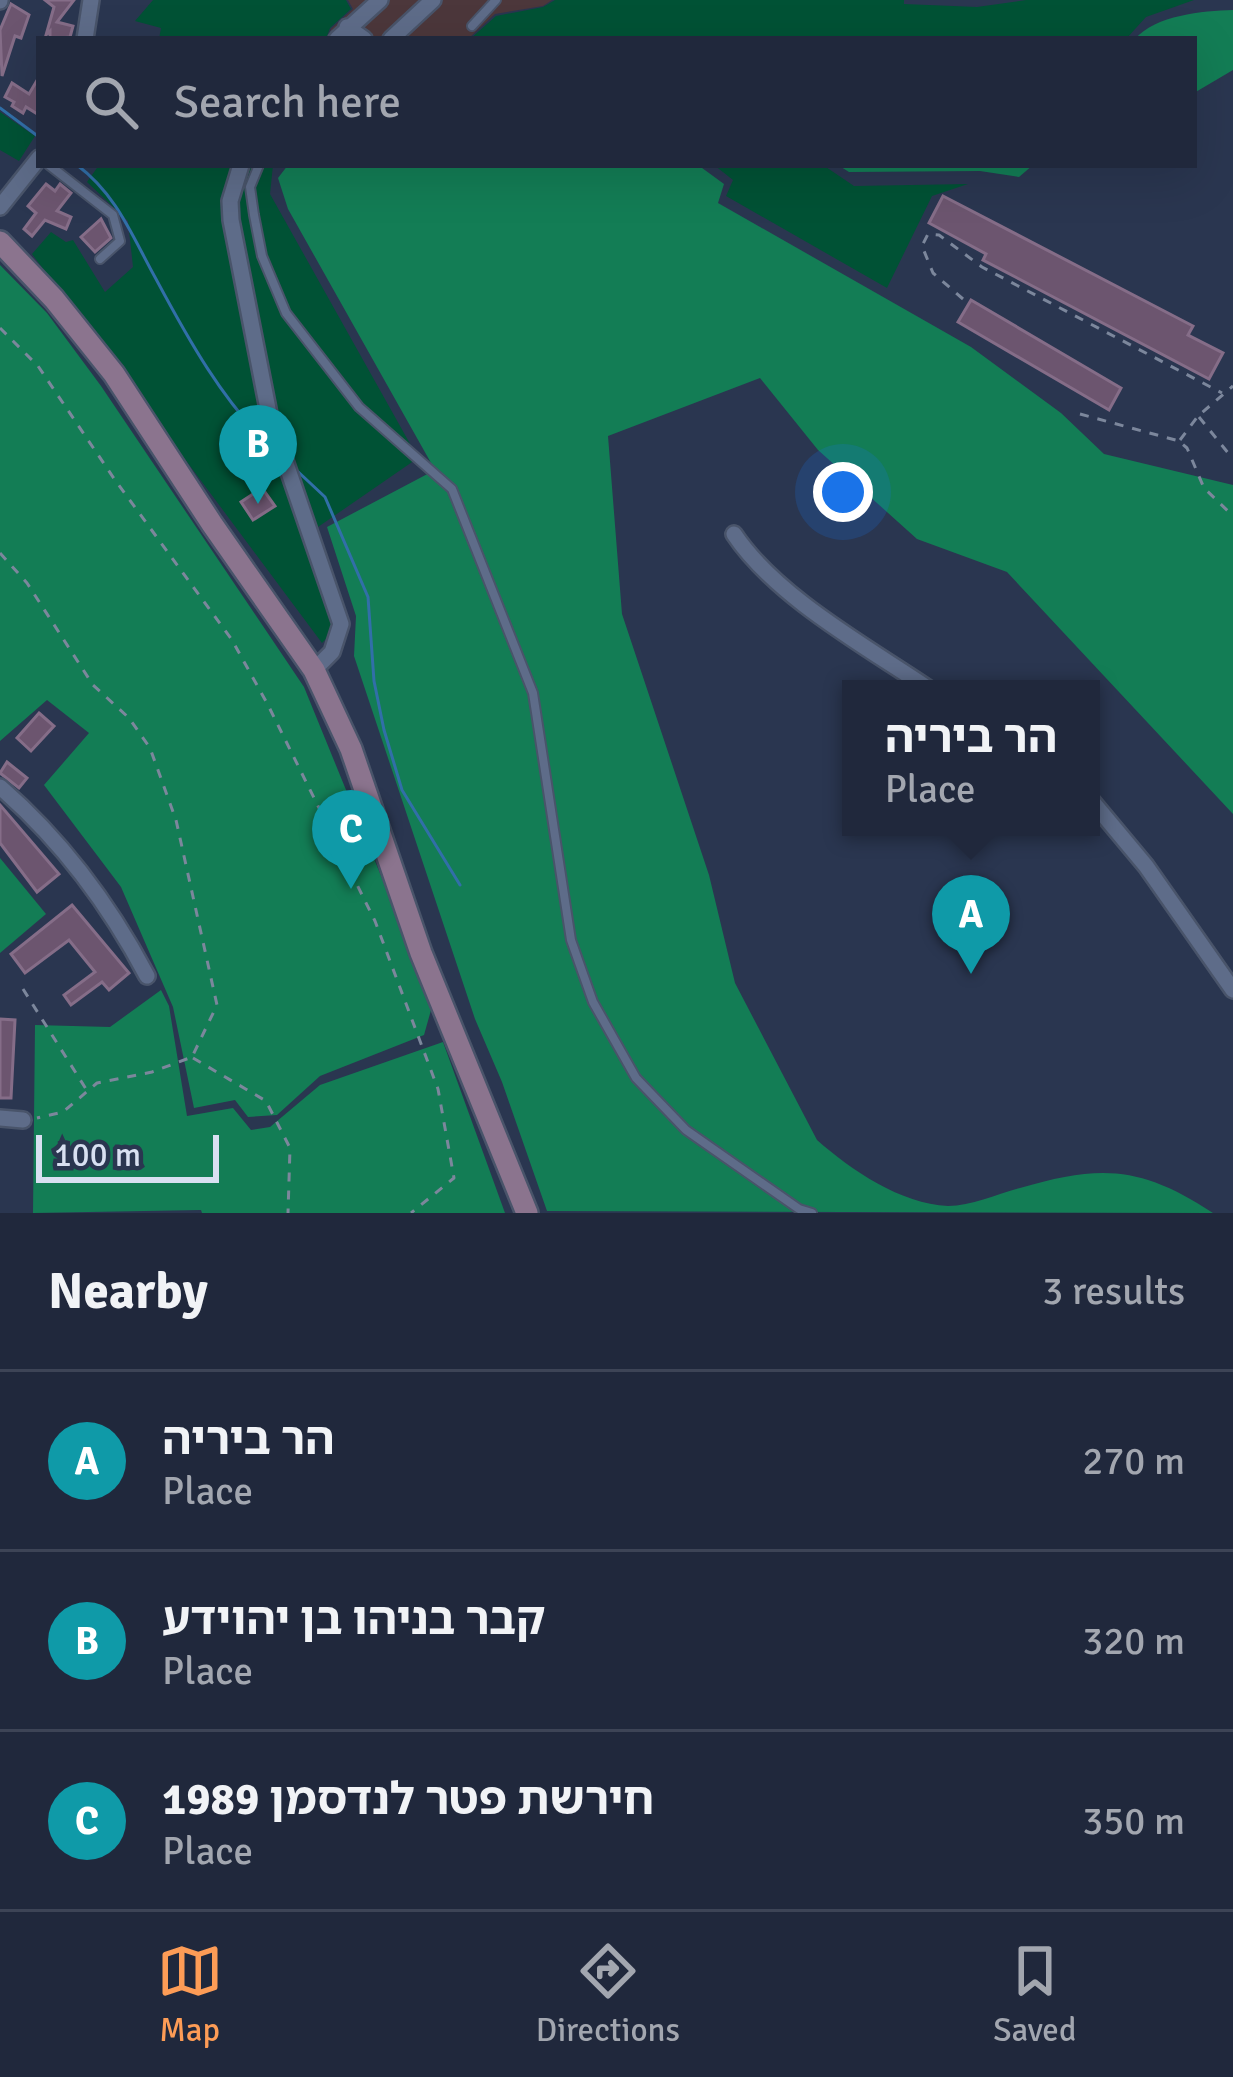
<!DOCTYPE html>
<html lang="en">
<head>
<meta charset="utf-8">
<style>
  body { margin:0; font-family:Signika,"Noto Sans Hebrew",sans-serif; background:#283043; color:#f1f3f6 }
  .scale { position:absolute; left:36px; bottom:30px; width:183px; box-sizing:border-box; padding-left:12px; border:6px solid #d8e0f1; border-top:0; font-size:33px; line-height:42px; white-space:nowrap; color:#d8e0f1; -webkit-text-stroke:9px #2a3650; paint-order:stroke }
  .you { position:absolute; left:843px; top:492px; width:42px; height:42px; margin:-30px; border:9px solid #fff; border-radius:50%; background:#1a73e8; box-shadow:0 0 0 18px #1a73e833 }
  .badge { display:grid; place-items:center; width:78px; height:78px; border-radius:50%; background:#fd9c56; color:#fff; font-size:39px; font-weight:700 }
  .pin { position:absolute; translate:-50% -99px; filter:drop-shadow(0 3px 6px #0008) }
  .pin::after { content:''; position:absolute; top:63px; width:42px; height:36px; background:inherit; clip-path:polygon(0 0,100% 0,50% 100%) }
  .popup { position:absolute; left:842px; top:680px; width:258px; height:156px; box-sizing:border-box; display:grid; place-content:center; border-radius:0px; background:#20283c; filter:drop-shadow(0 3px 9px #0005); font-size:39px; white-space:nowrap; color:#a2a6af }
  .popup b { font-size:45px; color:#f1f3f6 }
  .popup::after { content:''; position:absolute; left:50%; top:100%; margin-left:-24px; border:24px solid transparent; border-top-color:#20283c }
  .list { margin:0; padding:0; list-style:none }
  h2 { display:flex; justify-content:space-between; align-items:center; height:156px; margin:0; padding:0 48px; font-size:51px }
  h2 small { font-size:39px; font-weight:400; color:#a2a6af }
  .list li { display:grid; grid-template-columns:78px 1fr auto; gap:36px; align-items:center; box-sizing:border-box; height:180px; padding:0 48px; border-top:3px solid #3d4456 }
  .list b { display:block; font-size:45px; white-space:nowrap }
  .list p { margin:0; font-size:39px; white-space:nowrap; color:#a2a6af }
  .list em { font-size:39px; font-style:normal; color:#a2a6af }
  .icon { flex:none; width:66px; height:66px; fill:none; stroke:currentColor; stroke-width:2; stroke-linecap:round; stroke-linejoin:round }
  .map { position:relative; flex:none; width:1233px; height:1213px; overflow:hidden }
  .search { position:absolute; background:#20283c; box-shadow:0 12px 48px #0002; left:36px; right:36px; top:36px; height:132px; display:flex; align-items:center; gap:30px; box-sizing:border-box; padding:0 42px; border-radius:0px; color:#a2a6af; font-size:45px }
  .sheet { height:696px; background:#20283c }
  nav { display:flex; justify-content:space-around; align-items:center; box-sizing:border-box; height:168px; border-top:3px solid #3d4456; background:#20283c; font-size:33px; color:#a2a6af }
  nav a { display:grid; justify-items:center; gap:6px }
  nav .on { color:#fd9c56 }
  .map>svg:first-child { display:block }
</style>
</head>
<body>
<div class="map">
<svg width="1233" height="1213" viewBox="0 0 1233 1213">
  <rect width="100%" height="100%" fill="#2a3650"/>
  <!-- industrial -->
  <polygon fill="#4c373b" points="348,0 552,0 543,6 495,14 468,39 329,39 331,29 353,9"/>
  <!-- green -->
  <g fill="#005235">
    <polygon points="153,0 346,0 351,9 330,28 326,39 159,39 161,28 135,21"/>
    <polygon points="555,0 904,0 904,4 977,7 1026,0 1194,0 1146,17 1126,39 470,39 496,16 543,7"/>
    <polygon points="0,112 35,136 19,161 0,150"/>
    <polygon points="99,165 273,165 270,194 418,458 318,527 345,620 322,643 32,254 51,232 66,242 73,240 105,292 133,267 128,221 87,182"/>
    <polygon points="714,165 823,165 854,186 968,184 932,196 887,288 726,196 733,180"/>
  </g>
  <!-- forest -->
  <g fill="#137d55">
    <path d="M1233,10v60l-39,23v-54h-59c21,-24 67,-28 98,-29z"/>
    <path d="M288,165h410l26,19 -6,19 253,144 90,66 43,41 129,31v329l-226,-242 -90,-33 -99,-89 -58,-72 -152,58 14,178 87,261 26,108 82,157c34,30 84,64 131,66 24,0 49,-12 72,-18 81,-24 122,-22 193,25l-666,-2 -45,-129 -27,-63 -121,-363 2,-40 -29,-89 108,-57 -147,-261 -10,-31z"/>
    <polygon points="838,165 1033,165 1019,177 980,171 849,172"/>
    <polygon points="0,265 47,313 101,386 304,687 433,1003 424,1035 320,1076 277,1115 248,1117 235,1100 194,1108 173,1007 121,887 44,785 89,733 47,700 0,741"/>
    <polygon points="0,858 46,914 0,953"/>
    <polygon points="161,990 169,1006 187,1116 233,1108 251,1130 270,1127 320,1085 443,1042 505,1213 202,1213 201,1210 33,1213 35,1025 110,1027"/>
  </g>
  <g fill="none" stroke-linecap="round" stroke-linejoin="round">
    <!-- stream -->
    <g stroke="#316fa8" stroke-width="3">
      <polyline points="0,108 39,137"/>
      <path d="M77,165c40,30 55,71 79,114 31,58 68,125 117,170"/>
      <polyline points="293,467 325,497 368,597 374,681 384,730 402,790 460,885"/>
    </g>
  </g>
  <!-- building -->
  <g fill="#6c556f" stroke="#856d88" stroke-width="3">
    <polygon points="45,0 74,0 57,22 73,26 70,37 50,39 50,31 46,35 54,7"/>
    <polygon points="11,4 29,15 21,38 15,36 2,76 0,30"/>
    <polygon points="39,77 39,115 26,107 23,113 12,106 14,102 5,97 12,83 29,94"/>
    <polygon points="46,184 55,191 60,184 71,193 57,211 71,217 66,229 45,220 32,236 24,229 36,213 28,206"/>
    <polygon points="943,196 1193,326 1188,335 1223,353 1209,379 983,260 986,254 929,223"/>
    <polygon points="101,219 111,238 95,252 81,237"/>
    <polygon points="971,300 1121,388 1109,410 958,322"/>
    <polygon points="262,488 275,506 253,520 241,502"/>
    <polygon points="39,713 54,726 31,751 17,738"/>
    <polygon points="7,762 27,778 19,788 0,773"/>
    <polygon points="0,805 59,874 37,892 0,843"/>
    <polygon points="72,905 129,973 109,990 102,982 71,1005 64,995 95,972 69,940 25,973 11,954"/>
    <polygon points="0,1019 15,1020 11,1098 0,1098"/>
  </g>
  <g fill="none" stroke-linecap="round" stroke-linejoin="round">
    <!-- service casing -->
    <g stroke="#49546a" stroke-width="12">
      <g id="service">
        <polyline points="472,26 496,0"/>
        <polyline points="49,165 113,215 120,241 100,259"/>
        <polyline points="259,165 250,187 254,215 262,256 286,313 359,407 452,489 533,693 571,940 593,1002 636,1078 686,1130 799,1209 812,1213"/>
      </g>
    </g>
    <!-- minor casing -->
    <g stroke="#49546a" stroke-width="20">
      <g id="minor">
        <polyline points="0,1 0,0"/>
        <polyline points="347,27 364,39"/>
        <polyline points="85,39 91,0"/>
        <polyline points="337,39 380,0"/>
        <polyline points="391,39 433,0"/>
        <polyline points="241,165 230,201 231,220 269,414 341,624 332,652 314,670"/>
        <polyline points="0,207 39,158"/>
        <path d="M734,534c42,63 133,113 195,155"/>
        <path d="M0,787c60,52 110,119 147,189"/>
        <polyline points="1091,800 1146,866 1233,990"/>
        <polyline points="0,1118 23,1120"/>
      </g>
    </g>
    <!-- secondary casing -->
    <g stroke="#49546a" stroke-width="26">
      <polyline id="secondary" points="0,242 54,299 114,374 212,524 314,670 351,749 421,953 527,1213"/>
    </g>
    <!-- path -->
    <g stroke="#7c879c" stroke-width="3" stroke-dasharray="9 9" stroke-linecap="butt">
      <polyline points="963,299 933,273 922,246 928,234 939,235 982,267 1222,393"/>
      <polyline points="0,328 38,366 115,480 232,640 268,705 375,921 438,1089 454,1178 411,1213"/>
      <polyline points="1080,414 1179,441 1187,448 1204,488 1233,516"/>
      <polyline points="1199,417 1233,459"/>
      <polyline points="1180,440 1198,416 1233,386"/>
      <polyline points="0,553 27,583 93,685 129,718 150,748 176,820 217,1005 192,1057 152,1072 97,1083 63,1112 37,1118"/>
      <polyline points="23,989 86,1089"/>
      <polyline points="193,1058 266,1101 290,1148 288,1213"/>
    </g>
    <!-- service -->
    <use href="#service" stroke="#5e6c89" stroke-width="8"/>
    <!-- minor -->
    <use href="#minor" stroke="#5e6c89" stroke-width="15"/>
    <!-- secondary -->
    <use href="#secondary" stroke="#8b748e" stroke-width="21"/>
  </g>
</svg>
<div class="scale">100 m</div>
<div class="you"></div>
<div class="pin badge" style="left:971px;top:974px;background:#0f9aa8">A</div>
<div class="popup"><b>הר ביריה</b>Place</div>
<div class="pin badge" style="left:258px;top:504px;background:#0f9aa8">B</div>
<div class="pin badge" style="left:351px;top:889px;background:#0f9aa8">C</div>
<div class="search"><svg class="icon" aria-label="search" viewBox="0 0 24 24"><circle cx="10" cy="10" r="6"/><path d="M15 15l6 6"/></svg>Search here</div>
</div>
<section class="sheet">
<h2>Nearby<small>3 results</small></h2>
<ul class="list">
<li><span class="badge" style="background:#0f9aa8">A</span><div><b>הר ביריה</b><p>Place</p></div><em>270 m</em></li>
<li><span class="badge" style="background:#0f9aa8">B</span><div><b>קבר בניהו בן יהוידע</b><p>Place</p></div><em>320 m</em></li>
<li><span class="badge" style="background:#0f9aa8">C</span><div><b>חירשת פטר לנדסמן 1989</b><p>Place</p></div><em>350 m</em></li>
</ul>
</section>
<nav>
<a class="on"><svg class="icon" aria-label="map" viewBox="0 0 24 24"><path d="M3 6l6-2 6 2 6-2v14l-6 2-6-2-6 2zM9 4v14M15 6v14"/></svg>Map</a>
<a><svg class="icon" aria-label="directions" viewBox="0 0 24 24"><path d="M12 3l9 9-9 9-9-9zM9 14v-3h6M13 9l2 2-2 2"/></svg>Directions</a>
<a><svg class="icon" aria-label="saved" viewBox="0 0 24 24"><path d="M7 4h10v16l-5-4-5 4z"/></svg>Saved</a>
</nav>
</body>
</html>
